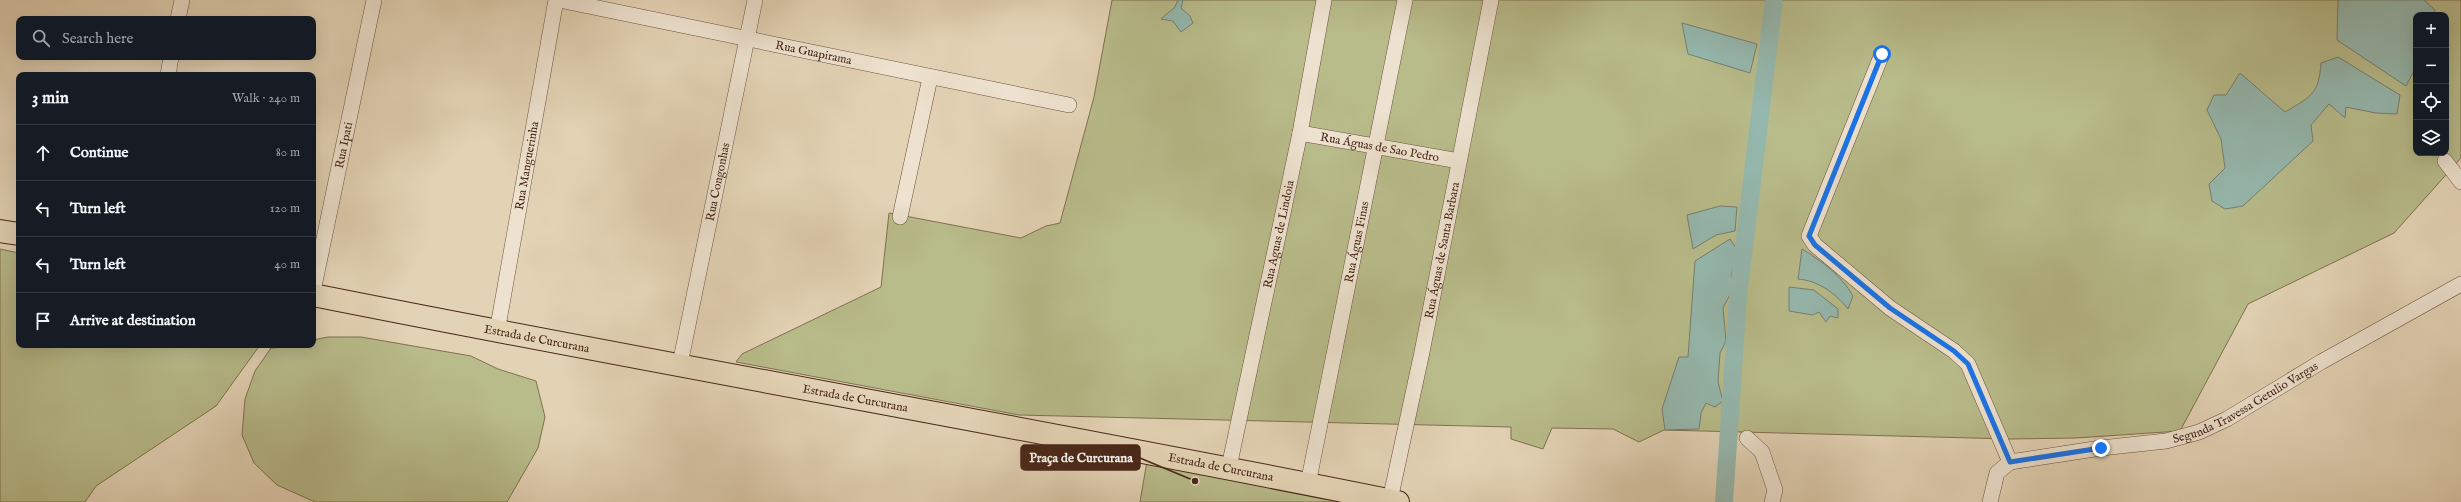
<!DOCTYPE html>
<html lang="en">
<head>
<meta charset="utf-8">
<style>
  body { margin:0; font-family:"IM FELL English",serif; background:#20242c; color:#f1f3f6 }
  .controls { position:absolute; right:12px; top:12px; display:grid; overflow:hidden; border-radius:8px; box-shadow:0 4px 16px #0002 }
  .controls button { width:36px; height:36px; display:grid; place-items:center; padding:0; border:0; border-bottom:1px solid #363941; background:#171b24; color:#f1f3f6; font:20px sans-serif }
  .stop { position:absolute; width:12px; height:12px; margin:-9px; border:3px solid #1a73e8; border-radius:50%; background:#fff }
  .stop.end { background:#1a73e8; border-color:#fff; box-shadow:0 1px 4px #0008 }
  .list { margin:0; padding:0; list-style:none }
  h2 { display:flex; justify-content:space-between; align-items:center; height:52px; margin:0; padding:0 16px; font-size:17px }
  h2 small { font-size:13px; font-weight:400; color:#9ea1a6 }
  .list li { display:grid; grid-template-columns:26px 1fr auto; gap:12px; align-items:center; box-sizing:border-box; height:56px; padding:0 16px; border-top:1px solid #363941 }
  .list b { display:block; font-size:15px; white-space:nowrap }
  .list em { font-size:13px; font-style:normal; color:#9ea1a6 }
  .icon { flex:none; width:22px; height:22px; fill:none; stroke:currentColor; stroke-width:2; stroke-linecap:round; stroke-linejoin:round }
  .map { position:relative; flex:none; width:2461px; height:502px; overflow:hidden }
  .search { position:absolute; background:#171b24; box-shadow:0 4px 16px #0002; left:16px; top:16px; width:300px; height:44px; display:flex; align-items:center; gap:10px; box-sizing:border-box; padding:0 14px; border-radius:8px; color:#9ea1a6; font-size:15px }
  .panel { position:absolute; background:#171b24; box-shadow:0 4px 16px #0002; left:16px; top:72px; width:300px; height:276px; border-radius:8px }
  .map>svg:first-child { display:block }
</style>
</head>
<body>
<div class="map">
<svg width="2461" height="502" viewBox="0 0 2461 502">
  <rect width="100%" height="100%" fill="#e3d3b5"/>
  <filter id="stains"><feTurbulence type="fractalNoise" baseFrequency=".005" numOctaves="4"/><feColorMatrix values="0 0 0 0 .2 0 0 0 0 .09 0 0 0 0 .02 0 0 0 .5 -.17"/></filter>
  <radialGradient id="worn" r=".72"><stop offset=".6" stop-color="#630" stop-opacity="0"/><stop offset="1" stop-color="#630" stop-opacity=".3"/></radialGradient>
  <!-- green -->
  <g fill="#b8bb8a" stroke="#807051" fill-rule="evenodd">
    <path d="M1112,0h1349v158l-67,75 -146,71 -68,127 -104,7 -65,1 -347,-9 -25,12 -26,-13 -61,-1 -9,21 -32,-10v-12l-492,-12 -283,-53 6,-8 139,-67 8,-74 132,25 25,-12 14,-3 34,-126zM2416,15h30v138h-30z"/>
    <polygon points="0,249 19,253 19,345 260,345 216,406 96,486 85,502 0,502"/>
    <polygon points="328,337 361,337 471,356 498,369 536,381 545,417 538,448 507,502 315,502 277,485 254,463 242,435 245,399 255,371 271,348 313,345 313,340"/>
    <polygon points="1147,461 1345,502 1140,502"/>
  </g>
  <!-- water -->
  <g fill="#95b8ae" stroke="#767e72">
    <polygon points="1178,0 1183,0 1181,8 1190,16 1193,23 1181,32 1173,21 1161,19 1175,7"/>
    <polygon points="2338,0 2424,0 2435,10 2433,15 2416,15 2416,67 2406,86 2337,40"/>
    <polygon points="1682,23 1757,44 1750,73 1688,54"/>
    <path d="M2338,57l62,38 -3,19 -21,-1 -30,-6 -1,11 -16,-14 -18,21 2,16 -70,65 -18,3 -13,-8 -3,-17 16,-16 -4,-29 -14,-29 7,-15h12l14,-22 45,39c25,-15 34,-17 36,-49z"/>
    <polygon points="1720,206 1737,207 1735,231 1716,235 1693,249 1687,215"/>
    <polygon points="1730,239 1738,251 1731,275 1734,287 1723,308 1726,341 1720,353 1718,382 1723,401 1715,407 1706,403 1701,413 1699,429 1665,430 1662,409 1679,357 1688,357 1695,261"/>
    <path d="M1802,249c21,13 39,26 51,47l-5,13c-13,-16 -29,-28 -50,-30z"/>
    <polygon points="1789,287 1814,290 1838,309 1838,318 1830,316 1826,322 1819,312 1813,315 1789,311"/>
  </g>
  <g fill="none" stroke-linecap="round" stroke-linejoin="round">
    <!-- canal -->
    <polyline stroke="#95b8ae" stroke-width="18" points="1724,502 1738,296 1774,0"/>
    <!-- street casing -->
    <g stroke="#6f513f" stroke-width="16">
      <g id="street">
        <path id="s1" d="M559,0l510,105"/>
        <polyline points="178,19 182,0"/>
        <polyline points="1882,54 1809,236 1815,245 1890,308 1954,351 1968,364 2010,462"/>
        <polyline points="168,75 171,57"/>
        <path id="s2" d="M1300,133l159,28"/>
        <polyline points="2445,161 2461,182"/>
        <polyline points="900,217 930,78"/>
        <path id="s3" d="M313,291l61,-291"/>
        <path id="s4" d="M497,332l59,-332"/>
        <path id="s5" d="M680,364l75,-364"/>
        <polyline points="1747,438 1762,452 1775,490 1772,502"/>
        <path id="s6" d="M2010,462l91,-14 65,-7 33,-9 28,-13 94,-57 140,-78"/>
        <path id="s7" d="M1229,467l71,-334 24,-133"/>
        <path id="s8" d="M1308,484l97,-484"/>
        <path id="s9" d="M1390,500l32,-148 69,-352"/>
        <polyline points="1990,502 1997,473 2010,462"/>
      </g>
    </g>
    <!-- primary casing -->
    <g stroke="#482618" stroke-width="24">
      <g id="primary">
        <polyline points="0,231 19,234"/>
        <path id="s10" d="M313,295c361,72 724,134 1085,207"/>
      </g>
    </g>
    <!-- street -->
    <use href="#street" stroke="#ede2cf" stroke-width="15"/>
    <!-- primary -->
    <use href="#primary" stroke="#e3d3b5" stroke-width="22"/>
  </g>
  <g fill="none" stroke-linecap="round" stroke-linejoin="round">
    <!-- route -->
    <polyline stroke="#1a73e8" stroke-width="5" points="1882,54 1809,236 1815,245 1890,308 1954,351 1968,364 2010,462 2101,448"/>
  </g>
  <g text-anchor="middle" stroke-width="4" stroke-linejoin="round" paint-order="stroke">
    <!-- street labels -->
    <g font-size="12" fill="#482618" stroke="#ede2cf">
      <text dy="4" stroke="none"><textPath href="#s1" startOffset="260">Rua Guapirama</textPath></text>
      <text dy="4" stroke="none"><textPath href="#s3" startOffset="149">Rua Ipati</textPath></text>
      <text dy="4" stroke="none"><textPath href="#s2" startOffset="81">Rua Águas de Sao Pedro</textPath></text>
      <text dy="4" stroke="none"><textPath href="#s4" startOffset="169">Rua Manguerinha</textPath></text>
      <text dy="4" stroke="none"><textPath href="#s5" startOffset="186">Rua Congonhas</textPath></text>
      <text dy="4" stroke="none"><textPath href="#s7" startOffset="238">Rua Aguas de Lindoia</textPath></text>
      <text dy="4" stroke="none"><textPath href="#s8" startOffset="247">Rua Águas Finas</textPath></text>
      <text dy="4" stroke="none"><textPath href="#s9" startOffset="255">Rua Águas de Santa Barbara</textPath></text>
      <text dy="4" stroke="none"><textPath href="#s10" startOffset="228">Estrada de Curcurana</textPath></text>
      <text dy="4" stroke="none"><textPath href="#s10" startOffset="552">Estrada de Curcurana</textPath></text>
      <text dy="4" stroke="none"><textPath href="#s6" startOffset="246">Segunda Travessa Getulio Vargas</textPath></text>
      <text dy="4" stroke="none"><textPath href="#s10" startOffset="924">Estrada de Curcurana</textPath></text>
    </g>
  </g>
  <!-- callouts -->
  <path fill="none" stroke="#482618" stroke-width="1.5" d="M1195 481L1140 458"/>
  <circle fill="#482618" stroke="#ede2cf" stroke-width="1.5" cx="1195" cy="481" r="4"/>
  <rect fill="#482618" stroke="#482618" stroke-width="1.5" x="1021" y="445" width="119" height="25" rx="4"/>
  <g font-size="13" text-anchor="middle" font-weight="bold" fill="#fff">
    <text x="1081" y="462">Praça de Curcurana</text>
  </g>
  <rect width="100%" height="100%" filter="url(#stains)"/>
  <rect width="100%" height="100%" fill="url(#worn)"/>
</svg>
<div class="controls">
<button>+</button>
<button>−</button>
<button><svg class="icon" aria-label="locate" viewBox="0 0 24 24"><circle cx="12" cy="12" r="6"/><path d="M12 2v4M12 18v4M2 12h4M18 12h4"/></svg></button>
<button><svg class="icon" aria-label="layers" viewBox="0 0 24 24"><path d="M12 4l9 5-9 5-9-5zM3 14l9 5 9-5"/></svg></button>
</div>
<div class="stop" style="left:1882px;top:54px"></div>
<div class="stop end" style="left:2101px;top:448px"></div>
<div class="search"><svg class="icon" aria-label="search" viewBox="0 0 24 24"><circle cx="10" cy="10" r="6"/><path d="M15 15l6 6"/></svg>Search here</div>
<section class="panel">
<h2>3 min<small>Walk · 240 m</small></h2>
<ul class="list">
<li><svg class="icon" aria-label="ahead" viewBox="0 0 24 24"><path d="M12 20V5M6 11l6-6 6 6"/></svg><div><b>Continue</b></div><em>80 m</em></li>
<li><svg class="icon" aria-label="left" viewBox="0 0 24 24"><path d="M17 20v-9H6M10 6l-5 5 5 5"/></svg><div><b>Turn left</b></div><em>120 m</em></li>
<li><svg class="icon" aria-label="left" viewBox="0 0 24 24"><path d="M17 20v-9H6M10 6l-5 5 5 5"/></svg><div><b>Turn left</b></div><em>40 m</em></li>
<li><svg class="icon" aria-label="arrive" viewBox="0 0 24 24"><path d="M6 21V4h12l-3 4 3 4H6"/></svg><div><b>Arrive at destination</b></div></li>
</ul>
</section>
</div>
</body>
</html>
